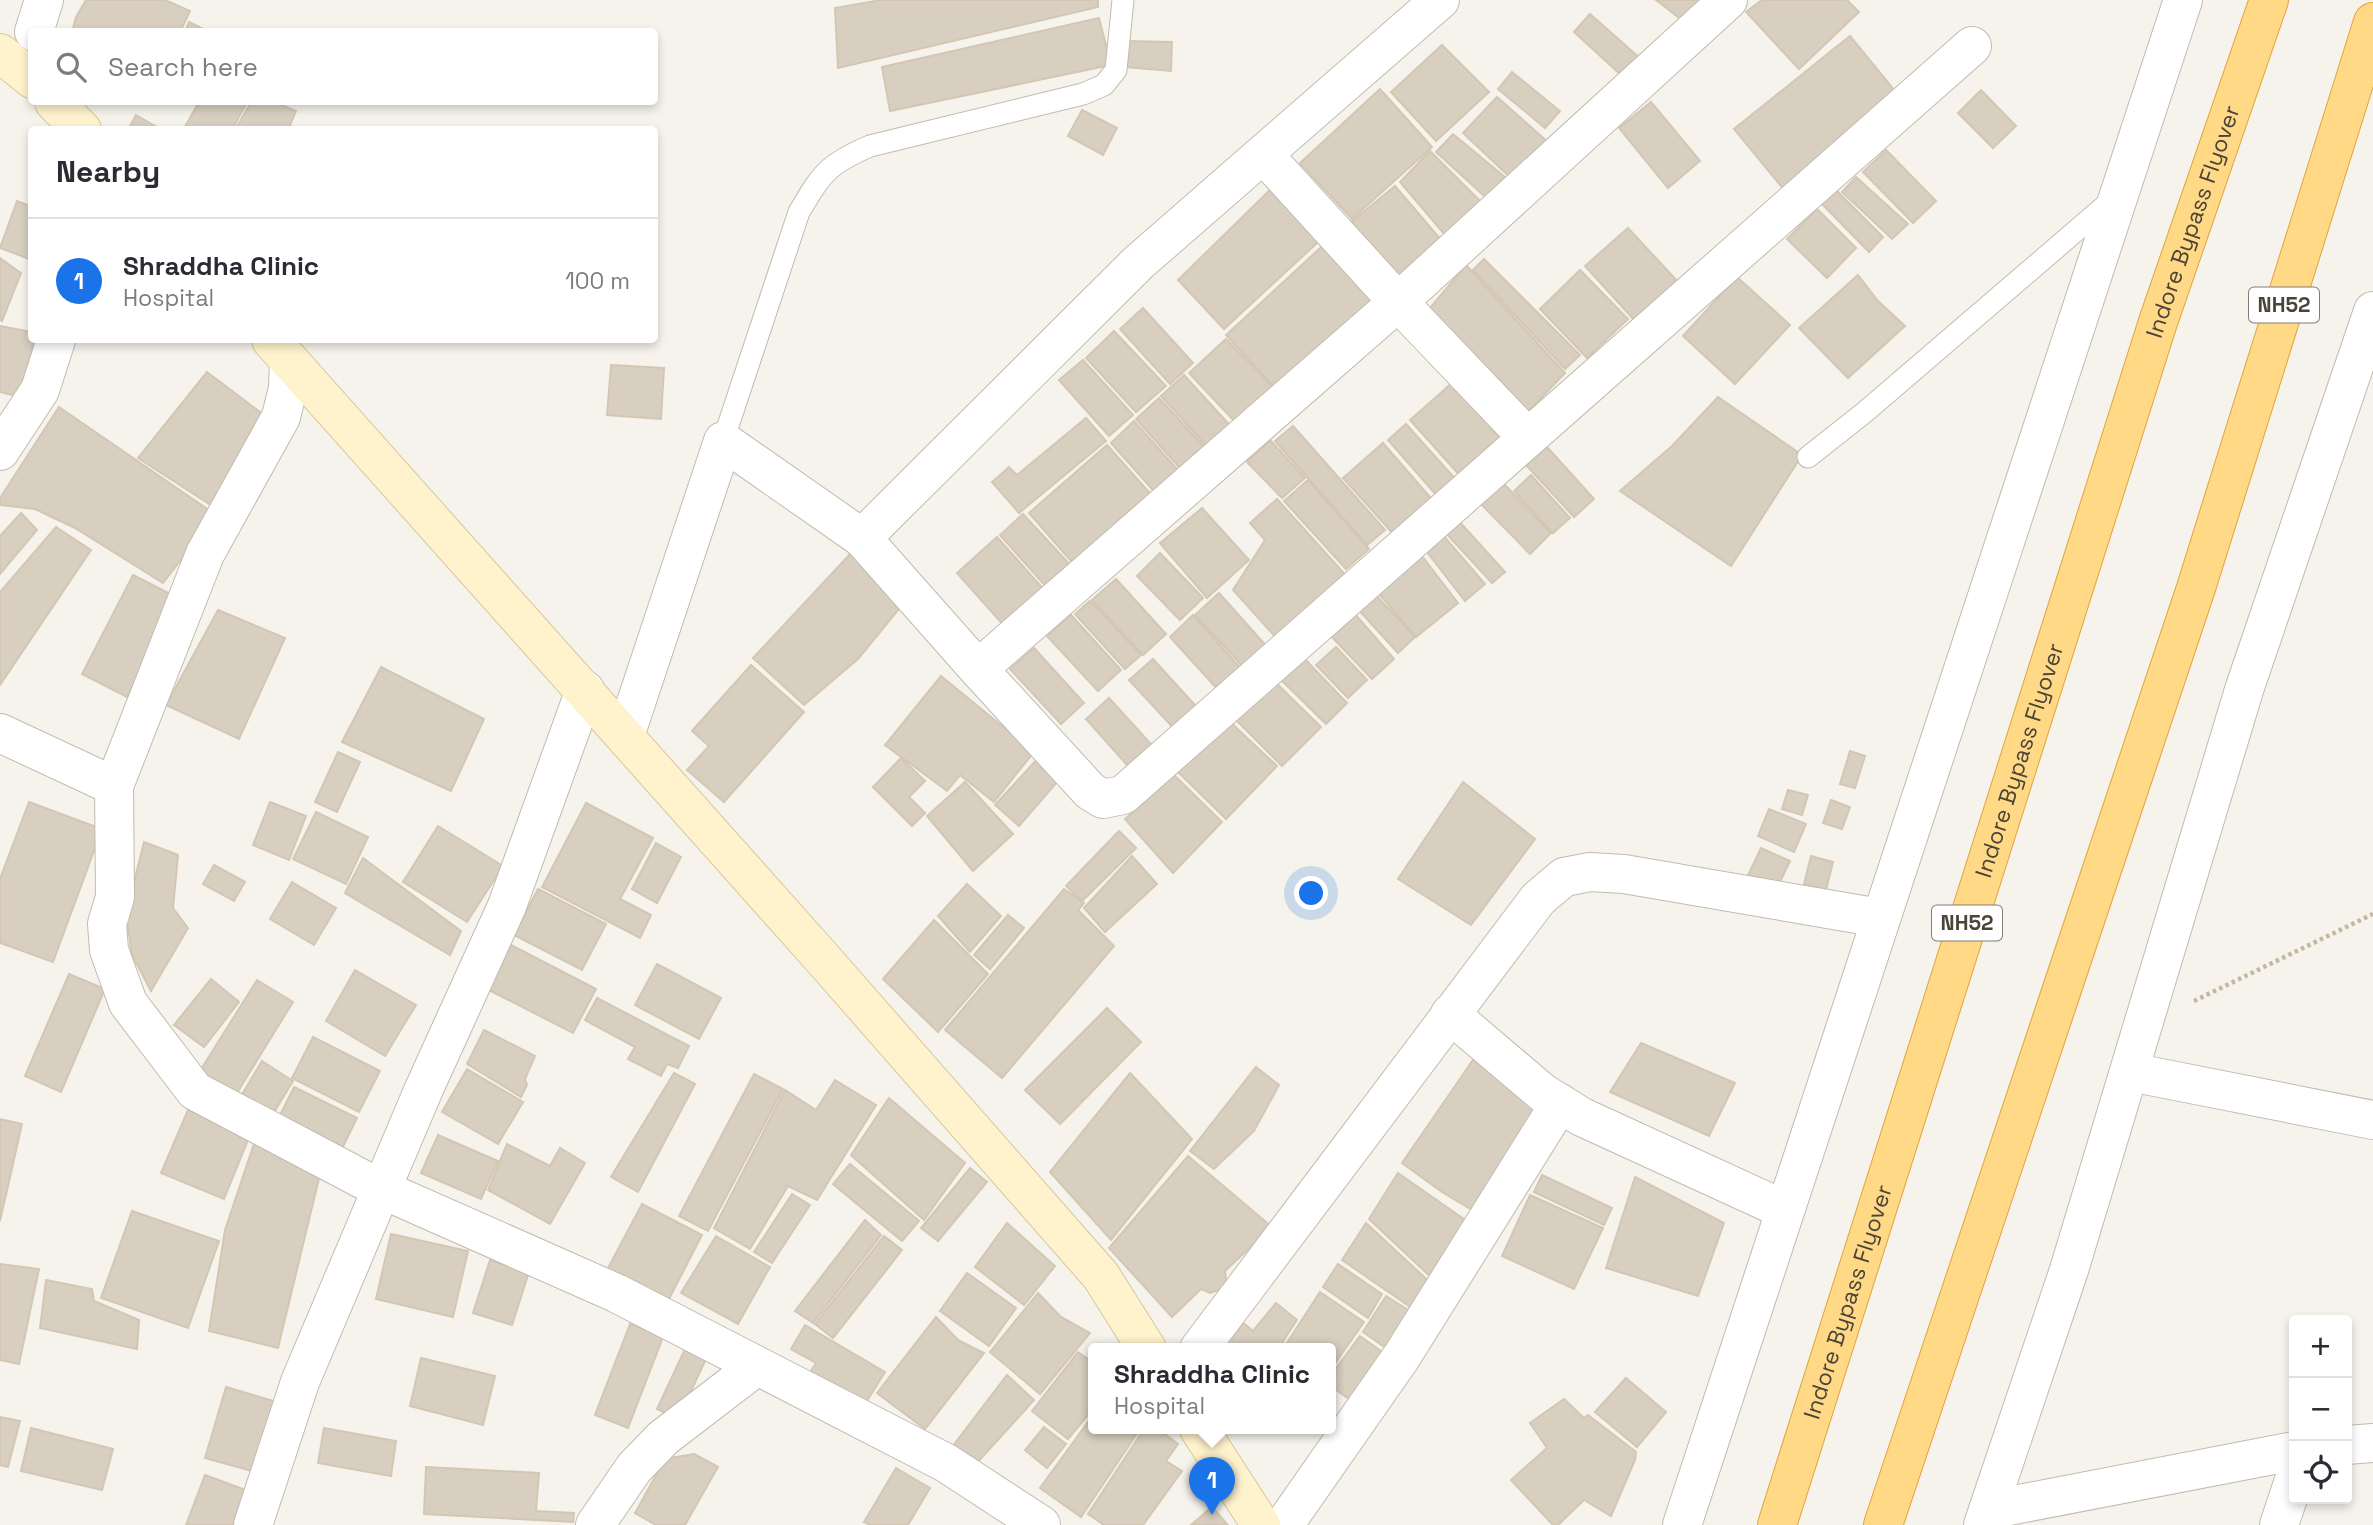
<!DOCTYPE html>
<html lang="en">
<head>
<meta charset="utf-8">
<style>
  body { margin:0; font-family:"Space Grotesk",sans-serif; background:#f7f7f7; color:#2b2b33 }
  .controls { position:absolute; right:21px; bottom:21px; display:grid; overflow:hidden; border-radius:7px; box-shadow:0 4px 10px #0003 }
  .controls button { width:63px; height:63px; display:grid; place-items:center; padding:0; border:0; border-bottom:2px solid #e1e1e2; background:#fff; color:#2b2b33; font:35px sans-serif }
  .you { position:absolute; left:1312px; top:894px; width:24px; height:24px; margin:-18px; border:5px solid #fff; border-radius:50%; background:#1a73e8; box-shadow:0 0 0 10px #1a73e833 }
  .badge { display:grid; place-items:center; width:46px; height:46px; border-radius:50%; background:#1a73e8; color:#fff; font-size:23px; font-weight:700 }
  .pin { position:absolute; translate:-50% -58px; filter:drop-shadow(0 2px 4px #0008) }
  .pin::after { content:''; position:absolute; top:37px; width:24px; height:21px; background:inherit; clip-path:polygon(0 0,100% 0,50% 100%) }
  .popup { position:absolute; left:1088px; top:1343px; width:248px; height:91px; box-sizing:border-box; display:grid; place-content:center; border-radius:7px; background:#fff; filter:drop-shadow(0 2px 5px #0005); font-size:23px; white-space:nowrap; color:#7c7c81 }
  .popup b { font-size:26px; color:#2b2b33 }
  .popup::after { content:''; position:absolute; left:50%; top:100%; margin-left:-14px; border:14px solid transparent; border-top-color:#fff }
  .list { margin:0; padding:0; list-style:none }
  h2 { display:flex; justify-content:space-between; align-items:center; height:91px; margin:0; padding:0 28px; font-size:30px }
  h2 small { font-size:23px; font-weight:400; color:#7c7c81 }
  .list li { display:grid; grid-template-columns:46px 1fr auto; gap:21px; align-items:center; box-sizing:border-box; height:126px; padding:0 28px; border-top:2px solid #e1e1e2 }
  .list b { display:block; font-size:26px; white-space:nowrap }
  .list p { margin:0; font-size:23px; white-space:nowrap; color:#7c7c81 }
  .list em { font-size:23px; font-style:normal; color:#7c7c81 }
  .icon { flex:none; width:38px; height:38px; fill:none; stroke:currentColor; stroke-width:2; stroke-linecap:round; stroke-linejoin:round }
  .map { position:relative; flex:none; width:2373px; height:1525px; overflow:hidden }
  .search { position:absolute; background:#fff; box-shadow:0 4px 10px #0003; left:28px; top:28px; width:630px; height:77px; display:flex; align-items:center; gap:18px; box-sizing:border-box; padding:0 24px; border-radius:7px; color:#7c7c81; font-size:26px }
  .panel { position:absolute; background:#fff; box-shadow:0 4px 10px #0003; left:28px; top:126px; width:630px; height:217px; border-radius:7px }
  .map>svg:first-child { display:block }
</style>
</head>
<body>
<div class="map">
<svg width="2373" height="1525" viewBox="0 0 2373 1525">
  <rect width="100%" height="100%" fill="#f6f3ec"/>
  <!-- building -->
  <g fill="#d8cfc1" stroke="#d3c7b4" stroke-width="2">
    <polygon points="86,0 165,0 190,11 180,32 72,32 76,17"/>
    <polygon points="881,0 1098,0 1098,7 838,68 835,8"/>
    <polygon points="1656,0 1697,0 1702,5 1687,24"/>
    <polygon points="1762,0 1847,0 1859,12 1799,69 1746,12"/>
    <polygon points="1590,14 1650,67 1633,86 1574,32"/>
    <polygon points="1099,18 1111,65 890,111 882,67"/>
    <polygon points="189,22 209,32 185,32"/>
    <polygon points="1850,36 1900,97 1785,191 1734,129"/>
    <polygon points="1126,41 1172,42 1171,71 1125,67"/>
    <polygon points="1442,45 1489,92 1436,141 1391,92"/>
    <polygon points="1512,72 1560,111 1545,128 1498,89"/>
    <polygon points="1380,89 1432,147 1352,219 1300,163"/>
    <polygon points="1981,90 2016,126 1993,148 1958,113"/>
    <polygon points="1497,97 1549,143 1515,182 1463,133"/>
    <polygon points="199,102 247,102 232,130 183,130"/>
    <polygon points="251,102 275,102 296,111 288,130 235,130"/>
    <polygon points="1651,102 1700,161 1668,188 1619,128"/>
    <polygon points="1082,110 1117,128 1103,155 1068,136"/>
    <polygon points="136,115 162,130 128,130"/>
    <polygon points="1453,134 1511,182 1492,203 1436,152"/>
    <polygon points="1886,150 1936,201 1913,223 1863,172"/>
    <polygon points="1430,151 1486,207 1451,242 1400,182"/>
    <polygon points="1856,177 1908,224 1892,239 1842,192"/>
    <polygon points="1279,181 1329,232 1224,329 1178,280"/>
    <polygon points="1395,186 1447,247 1403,284 1350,223"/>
    <polygon points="1835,189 1883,237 1869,252 1821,203"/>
    <polygon points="17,201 32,207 32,260 0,248"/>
    <polygon points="1817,209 1856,248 1827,278 1787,239"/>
    <polygon points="1628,228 1679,283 1636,322 1585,266"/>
    <polygon points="1331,238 1382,298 1276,389 1226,335"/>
    <polygon points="0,258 21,273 2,321 0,320"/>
    <polygon points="1484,259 1580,355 1565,369 1473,270"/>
    <polygon points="1466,265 1565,373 1523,417 1425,314"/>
    <polygon points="1580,270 1628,319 1587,358 1540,309"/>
    <polygon points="1858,275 1878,301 1905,326 1848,378 1799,328"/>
    <polygon points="1737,277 1790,325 1735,384 1683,336"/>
    <polygon points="1143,308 1193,363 1170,384 1120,329"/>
    <polygon points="0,326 32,332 32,340 34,340 20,397 0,392"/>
    <polygon points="1114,331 1166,386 1136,412 1086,358"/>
    <polygon points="1226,339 1277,391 1239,426 1189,373"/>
    <polygon points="1083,360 1133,415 1109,436 1059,380"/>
    <polygon points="611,365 664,368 661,419 607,415"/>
    <polygon points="207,372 272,421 220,511 138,458"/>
    <polygon points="1184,375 1235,431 1211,451 1161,396"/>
    <polygon points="1452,383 1504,442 1463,479 1410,420"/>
    <polygon points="1718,397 1802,455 1731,566 1620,491 1672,446"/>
    <polygon points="1159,398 1210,453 1186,475 1136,419"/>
    <polygon points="59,407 216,515 163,583 75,528 35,509 0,505 0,498"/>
    <polygon points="1086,418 1106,441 1019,513 992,482 1009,467 1017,475"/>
    <polygon points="1134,421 1184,477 1160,498 1111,443"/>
    <polygon points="1406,424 1458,482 1439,498 1388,440"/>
    <polygon points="1293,426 1385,530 1367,545 1275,441"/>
    <polygon points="1270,440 1305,478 1282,498 1247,462"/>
    <polygon points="1383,443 1435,503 1396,537 1343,478"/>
    <polygon points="1107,445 1155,499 1078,569 1029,513"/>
    <polygon points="1547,447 1594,499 1574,517 1526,465"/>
    <polygon points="1531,475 1570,518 1553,533 1514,491"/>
    <polygon points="1308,480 1369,549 1346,569 1284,501"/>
    <polygon points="1500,480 1551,533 1530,554 1478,501"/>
    <polygon points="1277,499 1349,579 1279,641 1233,590 1265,540 1250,523"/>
    <polygon points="1202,508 1249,560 1207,598 1160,543"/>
    <polygon points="21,513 37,530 0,574 0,536"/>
    <polygon points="1023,514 1074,569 1050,591 1000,535"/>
    <polygon points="1457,519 1505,572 1492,583 1444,531"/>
    <polygon points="56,527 91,550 0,685 0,592"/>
    <polygon points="1441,533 1485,584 1465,601 1423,547"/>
    <polygon points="997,537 1046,592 1007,629 957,573"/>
    <polygon points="852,552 903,604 858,659 804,705 753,658"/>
    <polygon points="1419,552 1458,603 1416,637 1375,589"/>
    <polygon points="1160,553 1203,598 1180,620 1137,576"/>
    <polygon points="133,575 178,598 127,697 82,674"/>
    <polygon points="1116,579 1166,634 1143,655 1092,600"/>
    <polygon points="1372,591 1415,637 1398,653 1355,606"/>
    <polygon points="1219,593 1269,649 1246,670 1195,615"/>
    <polygon points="1090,601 1141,655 1125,669 1075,614"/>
    <polygon points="218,610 285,638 239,739 166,705"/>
    <polygon points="1354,613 1394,659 1372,679 1330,635"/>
    <polygon points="1071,615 1121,670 1098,691 1047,636"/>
    <polygon points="1193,615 1243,671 1220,692 1170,637"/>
    <polygon points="1336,647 1367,680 1348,698 1316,665"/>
    <polygon points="1034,648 1084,703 1061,724 1010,669"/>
    <polygon points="1298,652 1347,703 1326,724 1276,675"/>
    <polygon points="1153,659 1203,714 1180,735 1129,680"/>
    <polygon points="751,665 804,712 724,802 687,770 709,746 692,731"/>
    <polygon points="381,667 484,719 451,791 342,742"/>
    <polygon points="941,676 1034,752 994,802 960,775 947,791 885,745"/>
    <polygon points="1271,678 1321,727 1282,766 1232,716"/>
    <polygon points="1109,698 1159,753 1136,775 1086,719"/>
    <polygon points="1227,719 1277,766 1226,819 1177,771"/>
    <polygon points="1850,751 1865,756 1855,788 1840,784"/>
    <polygon points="338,752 360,762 337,812 315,802"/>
    <polygon points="1040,756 1063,775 1019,826 995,805"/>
    <polygon points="901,758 925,781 909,797 925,813 912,826 873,787"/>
    <polygon points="1174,775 1222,822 1173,873 1125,819"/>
    <polygon points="965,782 1013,834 973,871 927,816"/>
    <polygon points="1463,782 1535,839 1471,925 1398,879"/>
    <polygon points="1788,790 1808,795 1802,815 1782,809"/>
    <polygon points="1831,800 1850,807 1842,829 1823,823"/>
    <polygon points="29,802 102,829 53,962 0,943 0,879"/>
    <polygon points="270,802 306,816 289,860 253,845"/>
    <polygon points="586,803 653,838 620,899 651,915 640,938 542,887"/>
    <polygon points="1769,809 1806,824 1794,852 1758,836"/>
    <polygon points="316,812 368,837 346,884 293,859"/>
    <polygon points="438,826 503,866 467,922 403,882"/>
    <polygon points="1119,831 1136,848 1082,901 1066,886"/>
    <polygon points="144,842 178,855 173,908 188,928 151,991 132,955 126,914"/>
    <polygon points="656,843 681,857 657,903 632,889"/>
    <polygon points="1761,848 1790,861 1777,888 1748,875"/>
    <polygon points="1132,856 1157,884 1105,932 1084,908"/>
    <polygon points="1811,856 1833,862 1826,890 1804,884"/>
    <polygon points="363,858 461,931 450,955 345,893"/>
    <polygon points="214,865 245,882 234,901 203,884"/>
    <polygon points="292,882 336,908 314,945 270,919"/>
    <polygon points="967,884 1001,916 970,952 938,916"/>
    <polygon points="538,889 606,924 582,970 514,935"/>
    <polygon points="1064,889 1084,903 1078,910 1114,946 1002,1078 945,1030"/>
    <polygon points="1008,915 1024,928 990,969 974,955"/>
    <polygon points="934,920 988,974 938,1032 883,979"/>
    <polygon points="511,945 596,989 573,1033 487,989"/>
    <polygon points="657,964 721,998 699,1039 635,1005"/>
    <polygon points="355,970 416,1005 385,1056 326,1021"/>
    <polygon points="69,974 105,989 61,1092 25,1076"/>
    <polygon points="211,979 239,1002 204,1047 174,1025"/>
    <polygon points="257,980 293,1002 232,1101 195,1079"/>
    <polygon points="597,998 689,1046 678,1068 667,1064 661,1076 628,1059 635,1047 585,1020"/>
    <polygon points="1107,1008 1141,1042 1060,1124 1025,1090"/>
    <polygon points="484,1030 535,1056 525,1079 527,1085 521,1097 467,1064"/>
    <polygon points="313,1037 380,1071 359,1112 292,1078"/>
    <polygon points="1641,1043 1735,1083 1709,1136 1610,1092"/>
    <polygon points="1482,1047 1545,1119 1482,1216 1442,1192 1402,1163"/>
    <polygon points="262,1061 293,1081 268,1122 237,1103"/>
    <polygon points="1256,1067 1279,1085 1254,1131 1214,1169 1190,1151"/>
    <polygon points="467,1069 523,1102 498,1144 442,1112"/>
    <polygon points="674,1073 695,1084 638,1192 611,1177"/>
    <polygon points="1130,1073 1192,1139 1111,1240 1050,1172"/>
    <polygon points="754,1074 783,1089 708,1231 679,1216"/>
    <polygon points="835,1080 876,1105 817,1200 788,1186 750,1249 714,1228 785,1090 816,1110"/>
    <polygon points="294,1087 357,1118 341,1151 278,1119"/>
    <polygon points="889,1098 965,1163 924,1220 851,1155"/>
    <polygon points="188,1110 250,1135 224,1199 161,1173"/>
    <polygon points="0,1119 22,1124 0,1221"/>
    <polygon points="257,1135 322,1166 278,1348 209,1331 225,1230"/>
    <polygon points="438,1135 498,1161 481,1199 421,1173"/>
    <polygon points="507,1144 550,1166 560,1148 585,1163 550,1224 488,1190"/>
    <polygon points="1188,1156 1272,1227 1225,1271 1226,1280 1224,1288 1210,1293 1201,1289 1172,1317 1109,1248"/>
    <polygon points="850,1164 919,1221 902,1241 833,1184"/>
    <polygon points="970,1168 987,1182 938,1241 921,1228"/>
    <polygon points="1398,1173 1471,1224 1436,1282 1369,1219"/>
    <polygon points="1542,1175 1612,1208 1604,1225 1534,1192"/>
    <polygon points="1635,1177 1724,1223 1698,1296 1606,1268"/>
    <polygon points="792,1194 810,1205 772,1263 754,1252"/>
    <polygon points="1530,1195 1603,1228 1574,1289 1502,1256"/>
    <polygon points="642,1204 702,1235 668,1301 607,1270"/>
    <polygon points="132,1211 219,1241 188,1328 101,1298"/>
    <polygon points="865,1220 881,1235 813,1323 795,1311"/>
    <polygon points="1007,1223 1055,1266 1024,1305 975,1267"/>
    <polygon points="1366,1223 1436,1288 1422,1315 1342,1260"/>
    <polygon points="391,1234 468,1251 453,1317 376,1299"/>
    <polygon points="716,1236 770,1267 738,1324 681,1293"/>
    <polygon points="884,1236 902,1250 833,1338 815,1324"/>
    <polygon points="490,1260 529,1272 512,1325 473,1313"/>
    <polygon points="0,1264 39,1269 19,1364 0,1360"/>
    <polygon points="1338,1264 1382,1294 1368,1318 1323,1287"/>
    <polygon points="967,1273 1016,1308 989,1346 940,1311"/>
    <polygon points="46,1280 92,1289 94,1301 139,1320 137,1349 40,1328"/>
    <polygon points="1320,1292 1364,1322 1331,1369 1331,1349 1283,1349"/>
    <polygon points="1038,1293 1061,1317 1090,1333 1040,1394 990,1352"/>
    <polygon points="1386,1296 1421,1318 1396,1355 1363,1332"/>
    <polygon points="1276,1303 1297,1320 1278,1349 1222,1349 1243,1323 1253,1331"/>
    <polygon points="936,1317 958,1340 984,1353 925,1429 877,1393"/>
    <polygon points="630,1324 663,1337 628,1428 595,1415"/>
    <polygon points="805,1325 885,1372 860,1412 805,1380 816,1363 791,1349"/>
    <polygon points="1360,1336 1392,1359 1357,1405 1331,1386 1331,1375"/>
    <polygon points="685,1349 706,1359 678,1419 657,1409"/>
    <polygon points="1078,1352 1093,1363 1093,1409 1068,1439 1032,1411"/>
    <polygon points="421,1358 495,1376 483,1425 410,1406"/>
    <polygon points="1007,1375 1034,1400 977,1463 952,1447"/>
    <polygon points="1626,1378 1666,1412 1637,1447 1595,1412"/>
    <polygon points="226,1387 280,1403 259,1473 205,1458"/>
    <polygon points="1564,1399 1584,1418 1588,1415 1636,1452 1635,1460 1611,1516 1584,1500 1558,1525 1553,1525 1511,1480 1547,1448 1530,1423"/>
    <polygon points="1093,1415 1093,1429 1140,1429 1081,1517 1040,1488"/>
    <polygon points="0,1417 20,1421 8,1467 0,1465"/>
    <polygon points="1044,1427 1066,1444 1047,1468 1025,1450"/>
    <polygon points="31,1428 113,1449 102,1490 21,1471"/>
    <polygon points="324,1428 396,1441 391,1476 318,1463"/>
    <polygon points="1144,1429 1158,1429 1178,1444 1166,1461 1182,1471 1143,1525 1104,1525 1088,1514"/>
    <polygon points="694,1454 718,1467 685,1525 656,1525 635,1513 665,1459"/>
    <polygon points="426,1467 539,1473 536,1511 574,1513 573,1522 424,1514"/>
    <polygon points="896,1468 930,1488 908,1525 870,1525 864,1522"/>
    <polygon points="205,1475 254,1493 242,1525 186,1525"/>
    <polygon points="1212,1507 1227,1524 1191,1525"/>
  </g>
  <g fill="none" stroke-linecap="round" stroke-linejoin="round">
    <!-- service casing -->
    <g stroke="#c2bbae" stroke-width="23">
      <g id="service">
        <path d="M723,441l76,-229c23,-39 29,-48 71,-66l213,-52 21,-9 12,-15 7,-70"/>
        <polyline points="1808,457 1865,412 2113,199"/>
      </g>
    </g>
    <!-- minor casing -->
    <g stroke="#c2bbae" stroke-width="40">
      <g id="minor">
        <polyline points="34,32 44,0"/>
        <polyline points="1264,155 1398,302 1527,437"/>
        <polyline points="0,451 40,390 56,340"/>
        <polyline points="862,538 1138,263 1440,0"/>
        <polyline points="978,669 1090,791 1103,799 1123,795 1972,46"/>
        <polyline points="0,733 114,786 115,897 107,924 109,950 128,1003 195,1091 381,1189 616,1293 946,1463 1041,1525"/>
        <polyline points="625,736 723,441 862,538 978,669 1398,302 1728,0"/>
        <polyline points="114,786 205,554 281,417 288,388 289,360"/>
        <polyline points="1450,1014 1543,1093 1582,1117 1785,1210"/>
        <polyline points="2130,1072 2373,1120"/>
        <polyline points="1199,1349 1538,899 1564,877 1590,872 1624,874 1880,918"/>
        <polyline points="2347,1445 2373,1443"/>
        <polyline points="1988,1510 2294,1451"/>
        <polyline points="253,1525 300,1382 423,1091 507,906 585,690"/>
        <polyline points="595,1525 634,1468 663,1438 757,1366"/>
        <polyline points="1284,1525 1402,1356 1560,1103"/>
        <polyline points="2279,1525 2294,1480"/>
      </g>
    </g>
    <!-- tertiary casing -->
    <g stroke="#c2bbae" stroke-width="40">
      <g id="tertiary">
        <polyline points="1682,1525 2183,0"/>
        <polyline points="1983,1525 2069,1270 2244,690 2373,311"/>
      </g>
    </g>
    <!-- secondary casing -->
    <g stroke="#d6c79b" stroke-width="40">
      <g id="secondary">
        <polyline points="0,53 32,79"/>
        <polyline points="54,102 82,130"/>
        <polyline points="271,340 823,959 1101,1276 1147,1349"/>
        <polyline points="1199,1429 1261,1525"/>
      </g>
    </g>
    <!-- trunk casing -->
    <g stroke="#e0a43c" stroke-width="40">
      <g id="trunk">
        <path id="s1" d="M1777,1525l381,-1203 111,-322"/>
        <polyline points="1883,1525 2196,588 2373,22"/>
      </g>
    </g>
    <!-- path -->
    <polyline stroke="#c4b79f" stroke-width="4.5" stroke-dasharray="3.5 3.5" stroke-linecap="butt" points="2194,1001 2373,914"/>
    <!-- service -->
    <use href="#service" stroke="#fff" stroke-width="21"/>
    <!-- minor -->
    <use href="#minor" stroke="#fff" stroke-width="38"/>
    <!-- tertiary -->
    <use href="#tertiary" stroke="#fff" stroke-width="38"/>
    <!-- secondary -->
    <use href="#secondary" stroke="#fff3cd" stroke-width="38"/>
    <!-- trunk -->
    <use href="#trunk" stroke="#ffd985" stroke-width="38"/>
  </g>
  <g text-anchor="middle" stroke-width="6" stroke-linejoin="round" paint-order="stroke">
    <!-- shield labels -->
    <g fill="#fff" stroke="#817c74" stroke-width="2">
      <rect x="2249" y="287.5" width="70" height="35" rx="5"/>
      <rect x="1932" y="905.5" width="70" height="35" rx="5"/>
    </g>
    <g font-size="21" font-weight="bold" fill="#4b4439">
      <text x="2284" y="312">NH52</text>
      <text x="1967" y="930">NH52</text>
    </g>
    <!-- street labels -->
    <g font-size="23" fill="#4b4439" stroke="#fff">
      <text dy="8" stroke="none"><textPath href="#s1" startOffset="1368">Indore Bypass Flyover</textPath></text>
      <text dy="8" stroke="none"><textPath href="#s1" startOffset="802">Indore Bypass Flyover</textPath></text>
      <text dy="8" stroke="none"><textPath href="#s1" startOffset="234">Indore Bypass Flyover</textPath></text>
    </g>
  </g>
</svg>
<div class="controls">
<button>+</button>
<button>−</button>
<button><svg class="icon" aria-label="locate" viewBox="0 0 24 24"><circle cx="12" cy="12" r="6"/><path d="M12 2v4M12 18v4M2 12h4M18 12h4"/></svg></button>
</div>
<div class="you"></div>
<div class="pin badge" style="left:1212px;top:1515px">1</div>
<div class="popup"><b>Shraddha Clinic</b>Hospital</div>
<div class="search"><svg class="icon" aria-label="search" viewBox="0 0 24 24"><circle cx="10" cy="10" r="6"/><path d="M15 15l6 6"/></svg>Search here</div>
<section class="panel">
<h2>Nearby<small></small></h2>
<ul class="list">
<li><span class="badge">1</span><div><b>Shraddha Clinic</b><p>Hospital</p></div><em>100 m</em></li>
</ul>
</section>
</div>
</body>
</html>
